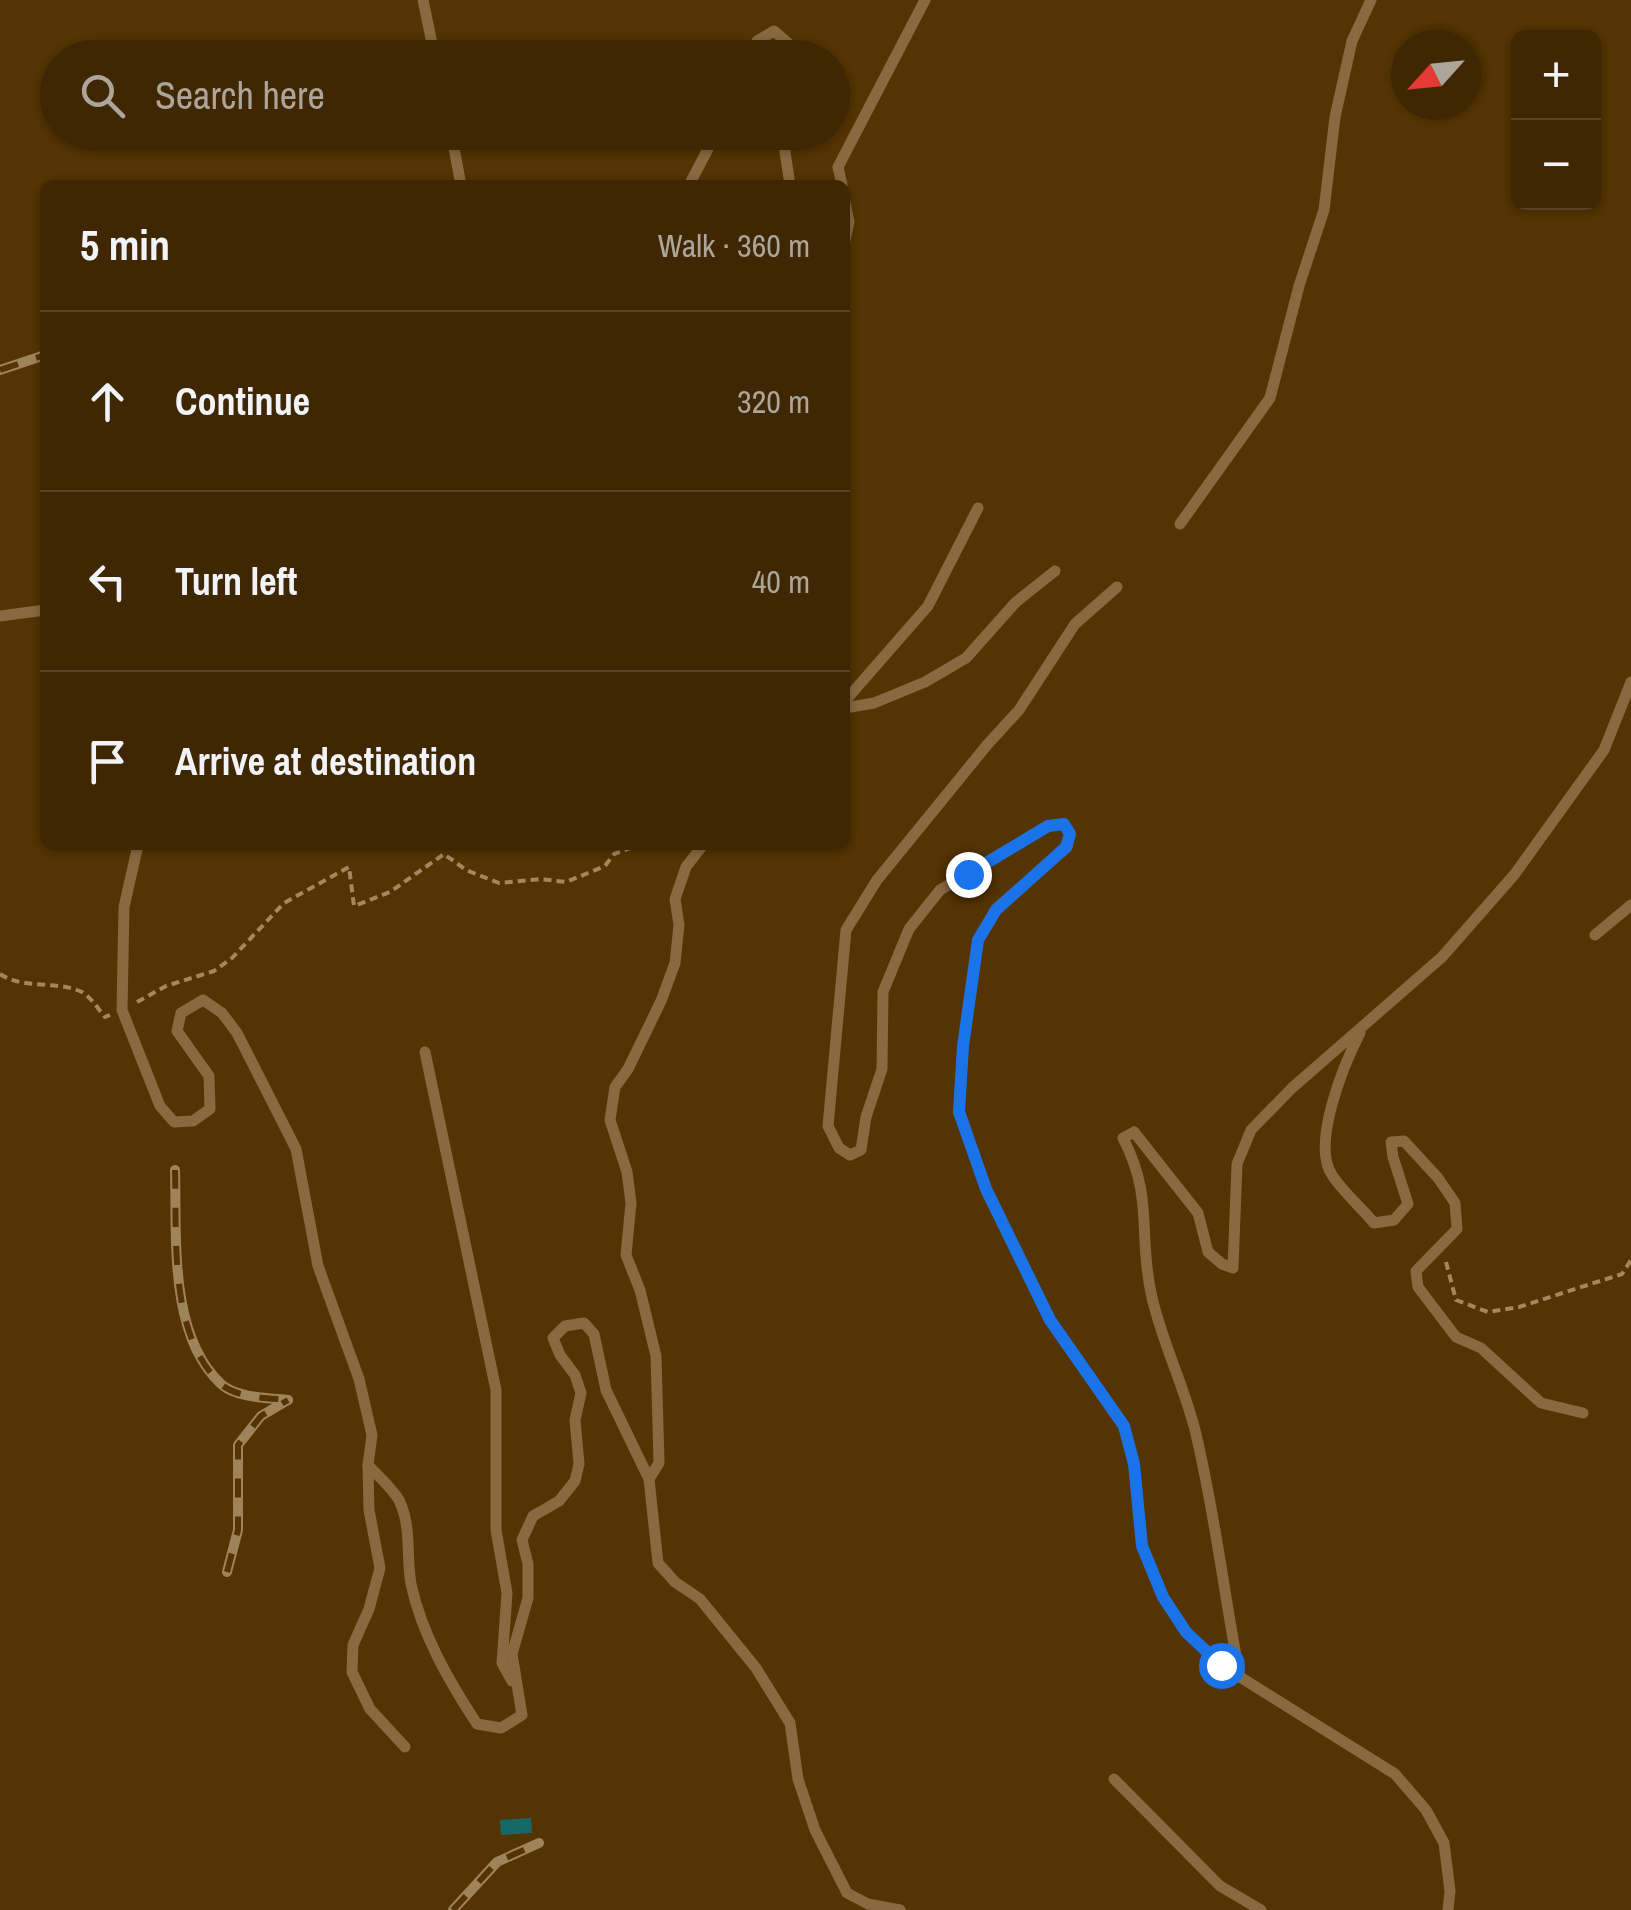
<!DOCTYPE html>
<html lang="en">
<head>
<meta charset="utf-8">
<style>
  body { margin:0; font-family:"Archivo Narrow",sans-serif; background:#493311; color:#f1f3f6 }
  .controls { position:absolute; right:30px; top:30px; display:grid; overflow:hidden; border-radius:15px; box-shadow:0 2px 8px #0004 }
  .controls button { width:90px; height:90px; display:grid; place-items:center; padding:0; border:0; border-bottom:2px solid #574424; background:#3e2702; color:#f1f3f6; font:50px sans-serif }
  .compass { position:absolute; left:1391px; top:30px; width:90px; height:90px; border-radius:50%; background:#3e2702; box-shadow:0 2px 8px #0004; rotate:243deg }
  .stop { position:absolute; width:30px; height:30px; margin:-22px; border:8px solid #1a73e8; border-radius:50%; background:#fff }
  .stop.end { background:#1a73e8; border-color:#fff; box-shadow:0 2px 10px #0008 }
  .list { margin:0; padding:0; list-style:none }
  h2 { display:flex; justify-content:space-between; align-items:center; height:130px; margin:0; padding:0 40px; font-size:42px }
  h2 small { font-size:32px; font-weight:400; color:#ada599 }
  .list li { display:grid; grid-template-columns:65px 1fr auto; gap:30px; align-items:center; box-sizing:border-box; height:180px; padding:0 40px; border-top:2px solid #574424 }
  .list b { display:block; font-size:38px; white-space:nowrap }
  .list em { font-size:32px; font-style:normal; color:#ada599 }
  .icon { flex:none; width:55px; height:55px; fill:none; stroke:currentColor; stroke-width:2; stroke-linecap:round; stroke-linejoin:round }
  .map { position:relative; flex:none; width:1631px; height:1910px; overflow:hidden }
  .search { position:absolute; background:#3e2702; box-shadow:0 2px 8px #0004; left:40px; top:40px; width:810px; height:110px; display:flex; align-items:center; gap:25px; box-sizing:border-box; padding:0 35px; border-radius:55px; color:#ada599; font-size:38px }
  .panel { position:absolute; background:#3e2702; box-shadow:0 2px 8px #0004; left:40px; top:180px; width:810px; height:670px; border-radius:15px }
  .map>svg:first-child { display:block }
</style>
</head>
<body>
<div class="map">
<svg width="1631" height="1910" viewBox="0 0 1631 1910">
  <rect width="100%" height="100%" fill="#533402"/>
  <!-- building -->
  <polygon fill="#156a68" points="531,1818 532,1833 501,1835 500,1820"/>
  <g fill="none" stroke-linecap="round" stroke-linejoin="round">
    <!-- path -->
    <g stroke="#a2875f" stroke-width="4" stroke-dasharray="8 5" stroke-linecap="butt">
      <path d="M0,974c24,16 56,6 82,18 9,5 16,17 23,25l5,-2"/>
      <polyline points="137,1002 166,986 214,971 232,958 284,903 349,867 354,906 390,892 444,854 466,870 499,883 540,879 566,882 605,866 614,854 639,845"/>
      <polyline points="1446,1262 1456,1300 1488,1312 1519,1307 1622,1274 1631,1260"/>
    </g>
    <!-- service -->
    <g stroke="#886940" stroke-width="11">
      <polyline points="423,0 435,58"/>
      <polyline points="750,58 757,41 774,31 789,44 790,58"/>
      <polyline points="451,132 461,185"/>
      <polyline points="782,132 790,185"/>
      <polyline points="689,185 717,132"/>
      <polyline points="842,185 838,167 925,0"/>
      <polyline points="845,203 849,222 845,240"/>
      <polyline points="1180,524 1270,398 1299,286 1324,210 1335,117 1352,41 1371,0"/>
      <polyline points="1117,587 1075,624 1019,710 987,745 877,880 846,930 828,1126 839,1148 850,1155 861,1150 866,1117 882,1069 883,992 909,929 940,890 1048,826 1064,824 1070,834 1067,847 996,909 978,940 963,1046 959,1111 986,1189 1050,1320 1124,1426 1134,1464 1142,1546 1163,1597 1186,1632 1221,1665 1395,1774 1426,1810 1444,1843 1450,1891 1448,1910"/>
      <polyline points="0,616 45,610"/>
      <polyline points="845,701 928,606 978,508"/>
      <polyline points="845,708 874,703 925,682 966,658 1016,602 1055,571"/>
      <path d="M138,845l-14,62 -2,103 38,96 14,16 19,-1 17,-12 -1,-33 -32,-45 4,-18 22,-13 19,13 15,20 59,116 22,117 41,113 13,56 -4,30c10,11 24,23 31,35 13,27 7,57 12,84 11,51 38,97 66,140l24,4 21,-13 -10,-61 16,-56v-34l-6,-24 11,-24 26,-15 16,-20 4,-17 -4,-44 6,-27 -6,-18 -15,-20 -7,-17 12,-12 19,-3 10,11 12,56 43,89 10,-16 -3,-107 -16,-66 -14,-35 5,-52 -4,-31 -17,-52 5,-33 13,-18 33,-68 14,-38 4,-38 -4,-26 11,-32 17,-22"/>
      <polyline points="1595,935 1631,905"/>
      <path d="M1360,1033c-16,31 -49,111 -28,142 11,17 29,32 42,48l20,-3 14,-16 -15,-47 -2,-15 13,-1 34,37 17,25 2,26 -41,42 2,16 38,50 25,11 60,55 42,10"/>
      <polyline points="425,1052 496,1390 496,1530 507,1593 502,1663 512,1681"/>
      <polyline points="368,1465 369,1510 380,1568 369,1609 353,1645 352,1672 370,1709 405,1747"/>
      <polyline points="649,1479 658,1563 675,1582 700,1599 756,1668 790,1723 798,1779 815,1830 847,1893 868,1904 900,1910"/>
      <path d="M1240,1677c-16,-82 -25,-165 -45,-247 -12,-47 -34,-90 -44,-137 -13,-60 3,-95 -28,-155l11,-6 64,81 10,39 14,12 11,4 4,-104 14,-34 41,-42 150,-131 72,-82 90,-125 27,-68"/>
      <polyline points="1114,1779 1220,1886 1261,1910"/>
    </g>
    <!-- rail casing -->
    <g stroke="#9f835b" stroke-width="10">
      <g id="rail">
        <polyline points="0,370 45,355"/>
        <path d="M175,1170c2,65 -7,165 46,214 15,14 48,14 67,16"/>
        <polyline points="227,1572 238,1530 238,1445 261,1416 288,1400"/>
        <polyline points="453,1910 497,1862 539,1843"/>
      </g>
    </g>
    <!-- rail -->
    <use href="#rail" stroke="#533402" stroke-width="6" stroke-dasharray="19" stroke-linecap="butt"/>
  </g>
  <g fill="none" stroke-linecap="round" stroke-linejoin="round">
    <!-- route -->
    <polyline stroke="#1a73e8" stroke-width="12" points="968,874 1048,826 1064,824 1070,834 1066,847 996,910 978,940 963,1046 959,1112 986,1189 1050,1320 1124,1426 1134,1464 1142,1546 1163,1597 1186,1632 1221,1665"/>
  </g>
</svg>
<div class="controls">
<button>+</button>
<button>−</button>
</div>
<svg class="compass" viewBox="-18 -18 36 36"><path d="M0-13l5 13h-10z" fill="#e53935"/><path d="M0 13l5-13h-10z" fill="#ada599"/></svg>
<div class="stop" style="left:1221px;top:1665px"></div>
<div class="stop end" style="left:968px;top:874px"></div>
<div class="search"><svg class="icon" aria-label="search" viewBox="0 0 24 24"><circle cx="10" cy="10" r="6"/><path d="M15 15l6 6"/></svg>Search here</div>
<section class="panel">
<h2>5 min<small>Walk · 360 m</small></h2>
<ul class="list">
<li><svg class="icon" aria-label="ahead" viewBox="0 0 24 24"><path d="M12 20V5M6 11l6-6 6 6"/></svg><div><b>Continue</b></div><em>320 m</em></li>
<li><svg class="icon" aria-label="left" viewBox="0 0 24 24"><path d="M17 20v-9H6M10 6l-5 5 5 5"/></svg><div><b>Turn left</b></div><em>40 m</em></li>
<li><svg class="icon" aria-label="arrive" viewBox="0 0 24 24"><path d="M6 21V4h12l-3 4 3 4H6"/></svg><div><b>Arrive at destination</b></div></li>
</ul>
</section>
</div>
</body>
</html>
